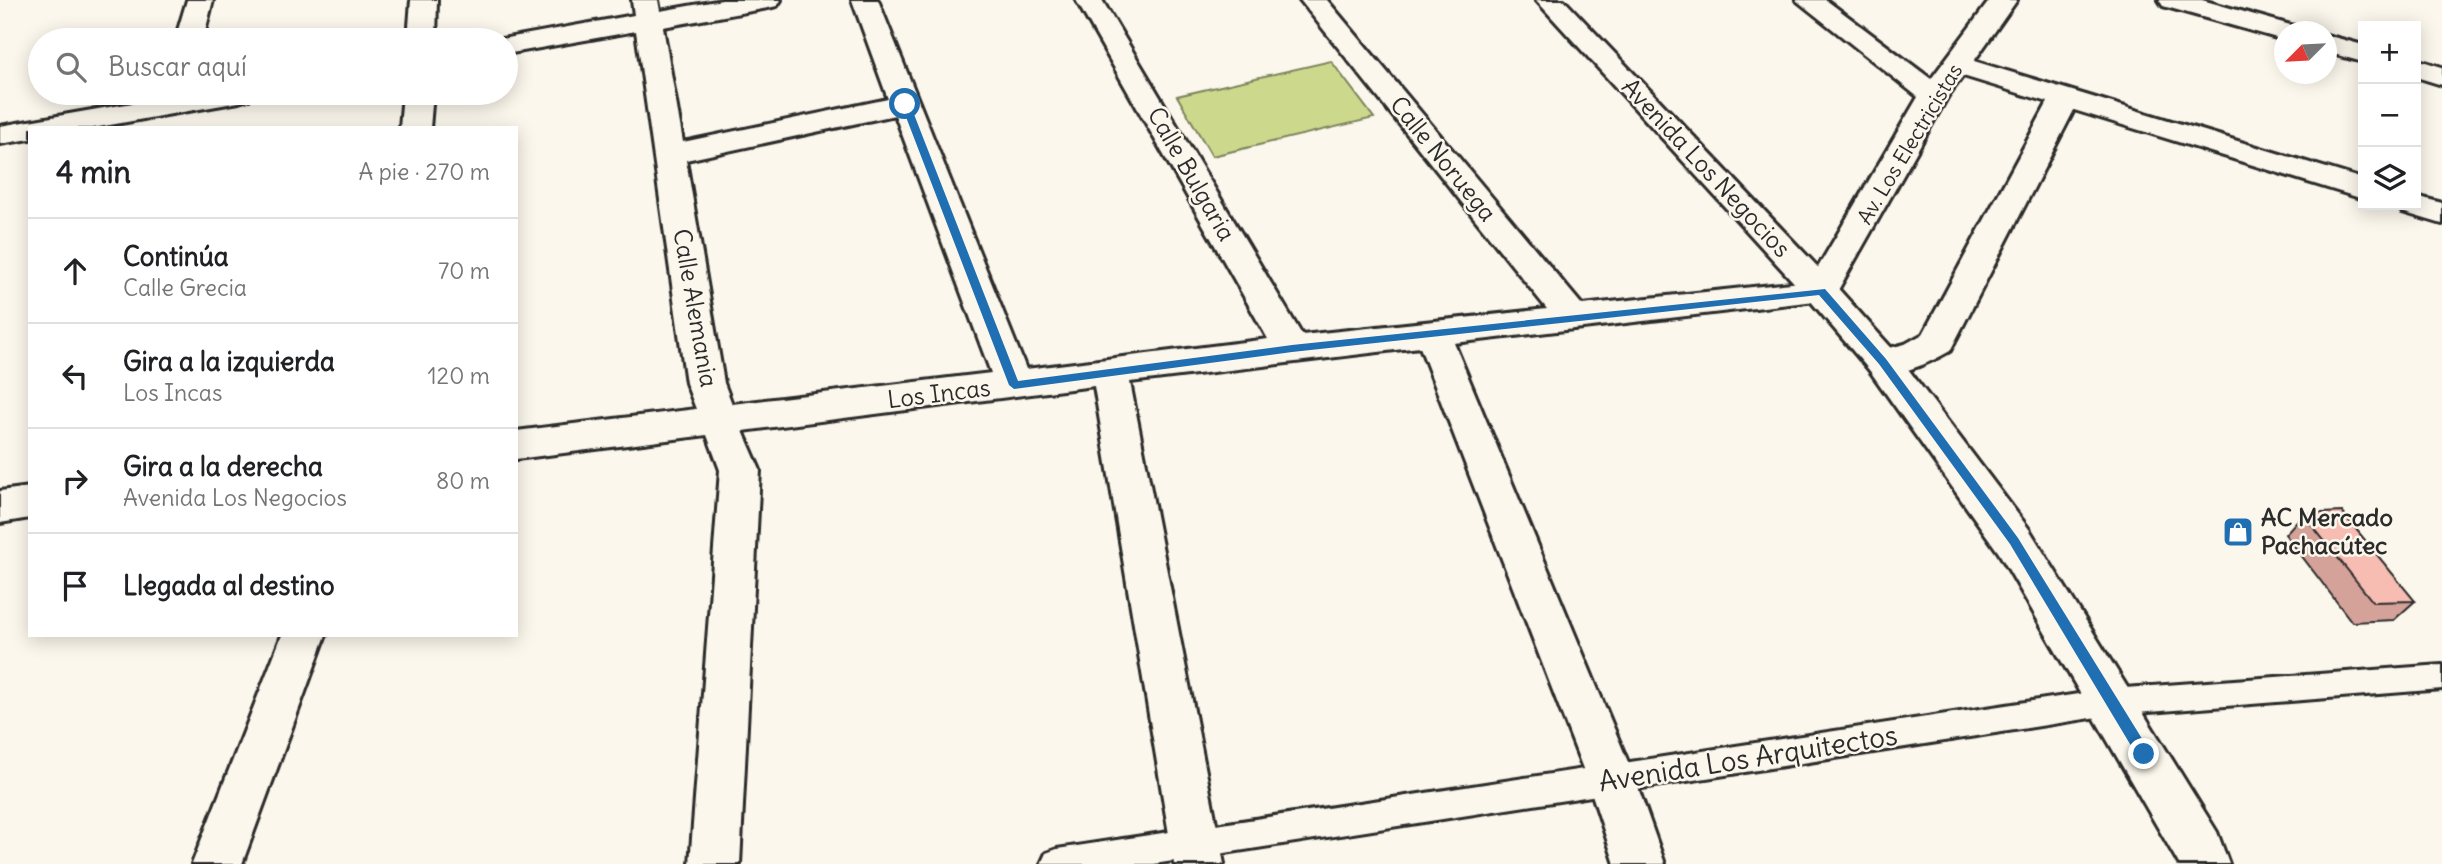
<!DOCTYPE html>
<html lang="es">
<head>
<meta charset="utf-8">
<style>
  body { margin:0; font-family:Delius,sans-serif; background:#f6f6f6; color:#202124 }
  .controls { position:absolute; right:21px; top:21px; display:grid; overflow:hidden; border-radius:0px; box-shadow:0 4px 18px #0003 }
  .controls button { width:63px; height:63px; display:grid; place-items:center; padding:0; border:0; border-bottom:2px solid #e0e0e0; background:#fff; color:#202124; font:35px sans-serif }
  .compass { position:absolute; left:2274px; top:21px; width:63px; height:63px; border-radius:50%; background:#fff; box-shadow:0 4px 18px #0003; rotate:246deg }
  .stop { position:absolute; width:21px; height:21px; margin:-16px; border:5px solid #1f6fb2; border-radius:50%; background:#fff }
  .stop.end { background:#1f6fb2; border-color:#fff; box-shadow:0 2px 7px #0008 }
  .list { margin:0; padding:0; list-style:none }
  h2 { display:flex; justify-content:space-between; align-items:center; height:91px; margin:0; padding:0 28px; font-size:30px }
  h2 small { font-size:23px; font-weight:400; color:#757577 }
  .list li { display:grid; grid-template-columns:46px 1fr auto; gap:21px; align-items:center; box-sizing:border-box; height:105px; padding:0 28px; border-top:2px solid #e0e0e0 }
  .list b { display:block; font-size:26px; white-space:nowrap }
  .list p { margin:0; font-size:23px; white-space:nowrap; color:#757577 }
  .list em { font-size:23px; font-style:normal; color:#757577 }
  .icon { flex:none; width:38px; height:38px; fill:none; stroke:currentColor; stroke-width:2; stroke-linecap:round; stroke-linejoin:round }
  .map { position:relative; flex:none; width:2442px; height:864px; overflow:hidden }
  .search { position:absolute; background:#fff; box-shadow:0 4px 18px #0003; left:28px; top:28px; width:490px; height:77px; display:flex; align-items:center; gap:18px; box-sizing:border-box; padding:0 24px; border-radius:38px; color:#757577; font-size:26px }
  .panel { position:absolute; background:#fff; box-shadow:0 4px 18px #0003; left:28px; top:126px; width:490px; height:511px; border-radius:0px }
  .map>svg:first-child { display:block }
</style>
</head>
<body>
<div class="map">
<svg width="2442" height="864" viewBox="0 0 2442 864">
  <rect width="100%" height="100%" fill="#fbf7ec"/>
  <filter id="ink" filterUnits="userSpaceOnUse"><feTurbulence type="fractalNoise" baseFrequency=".0143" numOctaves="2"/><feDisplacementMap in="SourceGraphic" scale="14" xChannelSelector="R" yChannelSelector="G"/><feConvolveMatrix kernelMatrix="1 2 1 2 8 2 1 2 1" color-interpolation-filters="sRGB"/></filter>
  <g filter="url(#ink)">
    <!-- green -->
    <polygon fill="#ccd98c" stroke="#7c825c" stroke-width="2" points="1331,61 1374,118 1212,156 1177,96"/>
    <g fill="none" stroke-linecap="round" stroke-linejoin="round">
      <!-- service casing -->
      <g stroke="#2b2b2b" stroke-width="6">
        <polygon id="service" points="2442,665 2442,689 2111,715 1154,864 1041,864 1046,853 1057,849 2111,689"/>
      </g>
      <!-- minor casing -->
      <g stroke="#2b2b2b" stroke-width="6">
        <g id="minor">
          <polygon points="187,0 213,0 203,40 175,40"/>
          <polygon points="411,0 437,0 436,40 408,40"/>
          <path d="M632,0h26l2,11 62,-11h59l-4,6 -9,2 -105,19 20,115 205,-43 -36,-99h26l148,369 242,-30 -192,-339h26l200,335 245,-26 -247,-309h27l255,305 228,-24 108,-184 -122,-97h30l105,79 59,-79h27l-43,61 389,118v20l-289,-89 -124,241c-23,13 -54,28 -80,20l-5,-9 5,-9 35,-9 18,-10 125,-232 -85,-26 -15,20 -115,203 -379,44 181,436 30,85h-50l-28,-85 -167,-432 -290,35 94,482h-50l-80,-478 -351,45 17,39 -20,394h-50l30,-394 -13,-35 -191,24v-28l180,-22 -10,-26 -50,-352 -130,23v-14h-10l138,-25zM895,115l96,258 -259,31 -8,-21 -38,-223z"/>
          <polygon points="2159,0 2202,0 2294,26 2298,32 2284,32 2284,40 2163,6"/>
          <polygon points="2326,35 2363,45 2363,62 2326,52"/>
          <polygon points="2416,59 2442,67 2442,85 2416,77"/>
          <polygon points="190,93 254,93 249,99 239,102 93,128 30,128 30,139 0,144 0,126"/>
          <polygon points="403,93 433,93 430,128 400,128"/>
          <polygon points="2416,196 2442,203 2442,224 2402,212 2397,205 2416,205"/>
          <polygon points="30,487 30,518 0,523 0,491"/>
          <polygon points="282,635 326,635 242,864 192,864"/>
        </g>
      </g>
      <!-- tertiary casing -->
      <g stroke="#2b2b2b" stroke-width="6">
        <polygon id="tertiary" points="1536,0 1564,0 1833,283 1896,353 2029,529 2217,832 2229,864 2179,864 1999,553 1870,371 1809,299"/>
      </g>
      <!-- service -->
      <use href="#service" fill="#fbf7ec" fill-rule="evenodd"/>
      <!-- minor -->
      <use href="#minor" fill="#fbf7ec" fill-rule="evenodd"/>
      <!-- tertiary -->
      <use href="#tertiary" fill="#fbf7ec" fill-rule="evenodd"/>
    </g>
    <!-- wall -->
    <polygon fill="#d4a299" stroke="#2b2b2b" stroke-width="2" points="2303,514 2415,601 2394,620 2352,622 2285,534"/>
    <!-- building -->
    <polygon fill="#f7bcb2" stroke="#2b2b2b" stroke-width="2" points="2342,512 2415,601 2373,602 2303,514"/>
  </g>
  <!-- route -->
  <polygon fill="#1f6fb2" points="905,102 910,104 1018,381 1292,345 1825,289 1886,359 2018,538 2149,750 2149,759 2139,759 2010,544 1879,364 1819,295 1292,352 1014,389 1009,385 901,104"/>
  <!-- icons -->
  <defs>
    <g id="shop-square" transform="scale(1.575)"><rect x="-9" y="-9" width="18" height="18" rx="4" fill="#1f6fb2" stroke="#fbf7ec"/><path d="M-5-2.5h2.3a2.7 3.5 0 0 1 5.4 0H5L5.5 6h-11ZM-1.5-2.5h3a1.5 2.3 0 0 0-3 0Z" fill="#fff"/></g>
  </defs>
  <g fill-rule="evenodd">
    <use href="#shop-square" x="2238" y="532"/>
  </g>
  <g text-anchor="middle" stroke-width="5" stroke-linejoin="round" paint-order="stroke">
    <!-- far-street labels -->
    <g font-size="21" fill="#2b2b2b" stroke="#fbf7ec">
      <text transform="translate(1910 144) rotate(-59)" y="7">Av. Los Electricistas</text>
    </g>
    <!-- street labels -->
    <g font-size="24" fill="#2b2b2b" stroke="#fbf7ec">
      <text transform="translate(1443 159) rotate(51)" y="8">Calle Noruega</text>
      <text transform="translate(1706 168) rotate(47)" y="8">Avenida Los Negocios</text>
      <text transform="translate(1191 174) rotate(60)" y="8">Calle Bulgaria</text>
      <text transform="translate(695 308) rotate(80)" y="8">Calle Alemania</text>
      <text transform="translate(939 394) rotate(-7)" y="8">Los Incas</text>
    </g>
    <!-- poi labels -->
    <g font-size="24" font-weight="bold" fill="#2b2b2b" stroke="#fbf7ec" text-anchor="start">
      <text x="2261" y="526">AC Mercado<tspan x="2261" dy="28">Pachacútec</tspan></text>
    </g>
    <!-- near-street labels -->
    <g font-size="28" fill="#2b2b2b" stroke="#fbf7ec">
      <text transform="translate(1748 758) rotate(-9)" y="10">Avenida Los Arquitectos</text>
    </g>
  </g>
</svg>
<div class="controls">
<button>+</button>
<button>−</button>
<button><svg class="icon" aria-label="layers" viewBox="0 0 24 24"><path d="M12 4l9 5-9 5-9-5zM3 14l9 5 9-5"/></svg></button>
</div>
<svg class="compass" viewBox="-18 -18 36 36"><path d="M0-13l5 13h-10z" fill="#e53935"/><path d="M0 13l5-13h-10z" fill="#757577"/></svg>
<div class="stop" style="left:905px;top:104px"></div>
<div class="stop end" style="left:2144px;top:754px"></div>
<div class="search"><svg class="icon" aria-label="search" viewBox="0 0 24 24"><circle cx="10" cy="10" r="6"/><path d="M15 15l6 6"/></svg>Buscar aquí</div>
<section class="panel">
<h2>4 min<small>A pie · 270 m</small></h2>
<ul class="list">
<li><svg class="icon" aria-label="ahead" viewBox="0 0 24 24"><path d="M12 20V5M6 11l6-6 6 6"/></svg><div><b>Continúa</b><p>Calle Grecia</p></div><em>70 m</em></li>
<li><svg class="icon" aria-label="left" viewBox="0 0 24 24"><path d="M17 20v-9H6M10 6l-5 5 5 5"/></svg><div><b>Gira a la izquierda</b><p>Los Incas</p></div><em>120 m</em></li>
<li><svg class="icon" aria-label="right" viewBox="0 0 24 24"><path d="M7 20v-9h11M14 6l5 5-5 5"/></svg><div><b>Gira a la derecha</b><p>Avenida Los Negocios</p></div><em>80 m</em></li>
<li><svg class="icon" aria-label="arrive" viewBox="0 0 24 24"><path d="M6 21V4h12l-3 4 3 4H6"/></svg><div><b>Llegada al destino</b></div></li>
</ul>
</section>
</div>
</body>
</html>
